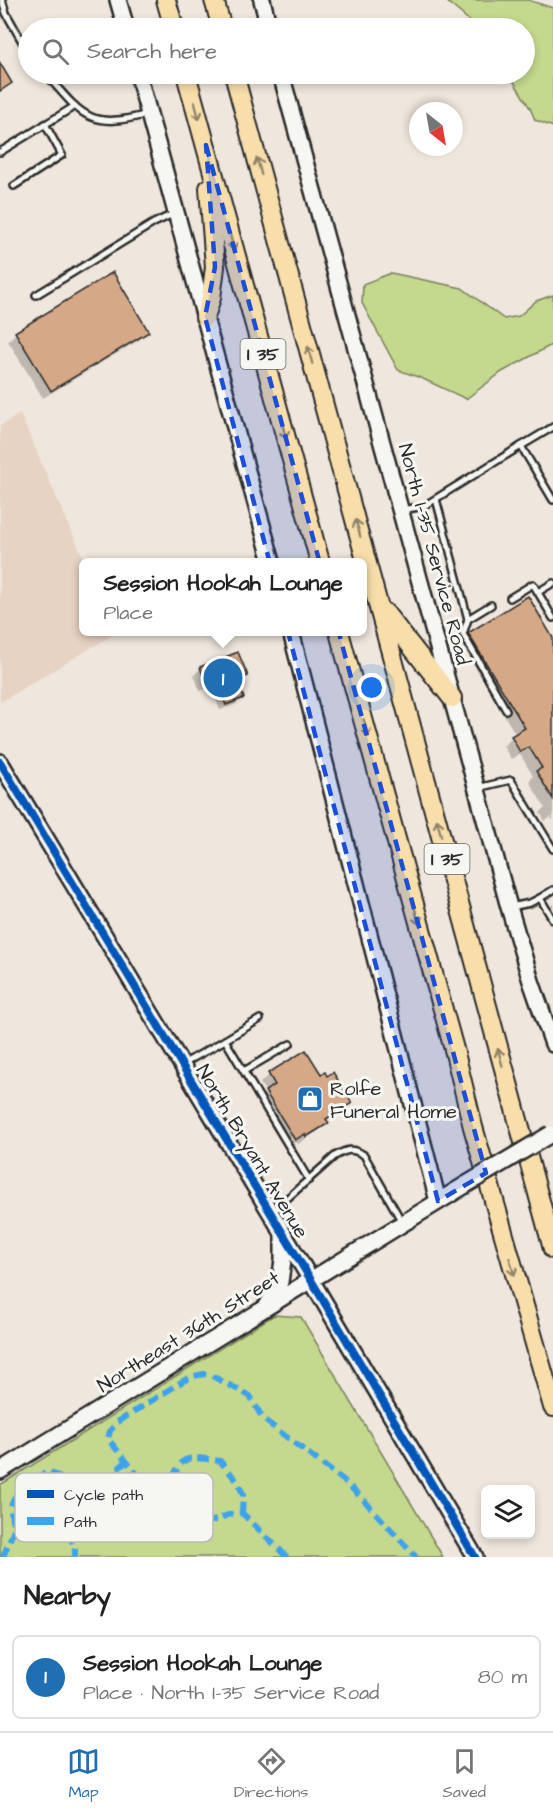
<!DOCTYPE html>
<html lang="en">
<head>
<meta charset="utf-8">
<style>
  body { margin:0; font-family:"Architects Daughter",sans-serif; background:#f2f2f2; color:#222 }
  .controls { position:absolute; right:18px; bottom:18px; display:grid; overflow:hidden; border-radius:9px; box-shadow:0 3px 9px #0003 }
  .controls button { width:54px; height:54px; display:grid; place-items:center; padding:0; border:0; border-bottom:2px solid #e0e0e0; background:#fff; color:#222; font:30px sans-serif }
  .compass { position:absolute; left:409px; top:102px; width:54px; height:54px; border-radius:50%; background:#fff; box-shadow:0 3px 9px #0003; rotate:149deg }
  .you { position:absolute; left:372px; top:688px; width:21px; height:21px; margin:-15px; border:4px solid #fff; border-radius:50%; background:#1a73e8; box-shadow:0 0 0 9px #1a73e833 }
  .badge { display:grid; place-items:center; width:39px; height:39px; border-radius:50%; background:#1f6fb2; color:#fff; font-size:20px; font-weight:700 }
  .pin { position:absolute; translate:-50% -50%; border:3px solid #fff; box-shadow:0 2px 6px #0006 }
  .popup { position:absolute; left:79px; top:558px; width:288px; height:78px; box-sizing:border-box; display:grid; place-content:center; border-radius:9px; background:#fff; filter:drop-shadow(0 2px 4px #0005); font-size:20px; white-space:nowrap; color:#767676 }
  .popup b { font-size:22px; color:#222 }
  .popup::after { content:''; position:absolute; left:50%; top:100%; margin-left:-12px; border:12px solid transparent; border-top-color:#fff }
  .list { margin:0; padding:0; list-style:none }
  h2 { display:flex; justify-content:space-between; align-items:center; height:78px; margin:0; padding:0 24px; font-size:26px }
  h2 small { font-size:20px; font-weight:400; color:#767676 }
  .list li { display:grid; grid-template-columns:39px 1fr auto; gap:18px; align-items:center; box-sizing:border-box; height:84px; margin:0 12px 12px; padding:0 12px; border:2px solid #e0e0e0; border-radius:9px }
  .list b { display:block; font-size:22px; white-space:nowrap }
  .list p { margin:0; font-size:20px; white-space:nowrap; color:#767676 }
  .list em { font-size:20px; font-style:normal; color:#767676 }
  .icon { flex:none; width:33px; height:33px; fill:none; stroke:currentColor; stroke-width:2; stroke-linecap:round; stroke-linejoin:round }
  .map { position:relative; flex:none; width:553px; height:1557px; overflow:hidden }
  .search { position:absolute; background:#fff; box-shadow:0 3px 9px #0003; left:18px; right:18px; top:18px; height:66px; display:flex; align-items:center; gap:15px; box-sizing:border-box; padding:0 21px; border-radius:33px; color:#767676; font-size:22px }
  .sheet { height:174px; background:#fff }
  nav { display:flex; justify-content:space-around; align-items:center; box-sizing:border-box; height:84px; border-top:2px solid #e0e0e0; background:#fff; font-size:16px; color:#767676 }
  nav a { display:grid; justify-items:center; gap:3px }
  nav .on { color:#1f6fb2 }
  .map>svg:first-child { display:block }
</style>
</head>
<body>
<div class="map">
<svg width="553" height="1557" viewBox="0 0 553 1557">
  <rect width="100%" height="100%" fill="#efe6dd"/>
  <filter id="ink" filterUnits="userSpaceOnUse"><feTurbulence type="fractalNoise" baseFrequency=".0167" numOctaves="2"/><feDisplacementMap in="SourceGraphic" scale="12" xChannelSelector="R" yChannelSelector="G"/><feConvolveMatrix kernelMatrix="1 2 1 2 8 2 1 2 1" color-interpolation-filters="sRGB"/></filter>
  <g filter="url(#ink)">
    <!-- built -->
    <polygon fill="#e7d3c3" points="20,414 85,562 83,562 83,632 116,633 0,702 0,426"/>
    <!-- green -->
    <g fill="#c4d88e" stroke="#78825c" stroke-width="1.5">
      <polygon points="445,0 528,0 553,8 553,127 535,120 530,108 509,74 524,74 524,28 478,28"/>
      <polygon points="391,273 462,288 504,319 519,316 536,301 553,295 553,344 502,372 466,399 421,378 398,370 362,303 363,284"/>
      <polygon points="274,1315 301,1317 443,1557 0,1557 0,1485"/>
    </g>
    <!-- shadow -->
    <g fill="#0003">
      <polygon points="147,332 139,340 43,398 8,341 16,333"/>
      <polygon points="469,635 553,640 553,821 551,817 545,821 540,813 545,808 529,781 533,776 520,754 511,759 503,746 516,735 461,643"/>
      <polygon points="237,654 246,676 237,683 242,697 236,704 220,710 211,687 200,691 194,675 200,669"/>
      <polygon points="553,904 553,925 545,912"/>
      <polygon points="306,1052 321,1076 351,1102 342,1111 325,1121 327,1123 318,1131 298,1144 296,1142 286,1148 257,1100 266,1092 260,1083 269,1075"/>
    </g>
    <!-- building -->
    <g fill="#d5a887" stroke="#2b2b2b" stroke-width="1.5">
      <polygon points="0,63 12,83 0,91"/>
      <polygon points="113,272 149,332 51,391 15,332"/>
      <polygon points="528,596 553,638 553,799 536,771 542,768 529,747 520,752 511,736 525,728 468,633"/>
      <polygon points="238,652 248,676 237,680 244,698 226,705 217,682 207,686 200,667"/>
      <polygon points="306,1050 321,1074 325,1072 327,1076 333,1072 352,1103 326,1119 329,1123 306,1137 305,1134 295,1140 265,1091 275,1085 268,1073"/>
    </g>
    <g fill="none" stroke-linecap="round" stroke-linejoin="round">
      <!-- lane casing -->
      <g stroke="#2b2b2b" stroke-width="10">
        <g id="lane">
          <polyline points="2,0 6,13 28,52"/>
          <path d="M46,74c36,42 44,56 102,40"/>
          <polyline points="0,152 75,106"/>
          <polyline points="14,186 62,155 45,124"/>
          <polyline points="36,295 154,223 175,213"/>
          <polyline points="521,446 553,427"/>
          <polyline points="436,499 468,619"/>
          <polyline points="402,510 424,506 521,446 553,500"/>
          <polyline points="538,592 553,583"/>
          <polyline points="510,598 533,584 553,618"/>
          <polyline points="491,605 468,619 463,634 506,710"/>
          <polyline points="477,788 511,780 553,849"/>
          <polyline points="540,898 553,890"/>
          <polyline points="511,907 530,903 540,898 553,920"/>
          <polyline points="225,1040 260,1019"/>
          <polyline points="183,1064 225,1040 309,1180"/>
          <polyline points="244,1071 290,1044"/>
          <path d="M273,1211l62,-55c12,-7 17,-8 29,-1l38,67"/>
        </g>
      </g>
      <!-- secondary casing -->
      <g stroke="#2b2b2b" stroke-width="20">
        <g id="secondary">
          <polyline points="118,0 126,28"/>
          <polyline points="262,0 269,28"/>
          <polyline points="138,74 272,562"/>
          <polyline points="281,74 509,907 531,981 553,1044"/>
          <polyline points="291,632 438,1201"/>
          <polyline points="0,762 311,1280 475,1557"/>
          <polyline points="267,1306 280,1282 283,1260 283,1234"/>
          <polyline points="0,1471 467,1184"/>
        </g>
      </g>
      <!-- highway casing -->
      <g stroke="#2b2b2b" stroke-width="22">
        <g id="highway">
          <polyline points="166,0 174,28"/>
          <polyline points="214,0 222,28"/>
          <polyline points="186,74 320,562"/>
          <polyline points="234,74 553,1249"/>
          <polyline points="205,317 211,298 215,267 209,188"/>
          <polyline points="385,613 452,698"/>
          <polyline points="339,632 455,1053 473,1127 553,1407"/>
        </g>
      </g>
      <!-- lane -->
      <use href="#lane" stroke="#f6f6f2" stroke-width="5"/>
      <!-- secondary -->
      <use href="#secondary" stroke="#f6f6f2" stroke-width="15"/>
      <!-- highway -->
      <use href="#highway" stroke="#f8deab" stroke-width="18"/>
      <!-- secondary-bridge casing -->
      <g stroke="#2b2b2b" stroke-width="20" stroke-linecap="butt">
        <polyline id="secondary-bridge" points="467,1184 551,1134"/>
      </g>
      <!-- secondary-bridge -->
      <use href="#secondary-bridge" stroke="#f6f6f2" stroke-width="15"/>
      <!-- quiet -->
      <g stroke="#3ea3eb" stroke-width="6" stroke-dasharray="12 6" stroke-linecap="butt">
        <polyline points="127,1461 120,1467 124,1472 138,1478"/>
        <path d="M163,1495c21,-33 10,-42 57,-34l17,20 6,13 -1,19"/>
        <polyline points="14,1529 27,1524 41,1530 65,1528"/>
        <polyline points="41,1530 57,1515 67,1514"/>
        <polyline points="3,1557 14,1529 10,1508 15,1497 48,1471 69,1483 70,1492 65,1528 75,1547 75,1557"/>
        <path d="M287,1557l-45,-44c-16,-1 -26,10 -41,10l-32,-25 -11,-5 -16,-13 -34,-41 2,-8 6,-8 67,-42 11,-5 10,-2 8,2 38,20 13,23 80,61 19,18 54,59"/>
      </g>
      <!-- cycleway casing -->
      <g stroke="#f6f6f2" stroke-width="11">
        <polyline id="cycleway" points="0,762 311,1280 475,1557"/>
      </g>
      <!-- cycleway -->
      <use href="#cycleway" stroke="#0057b8" stroke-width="8"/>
    </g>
    <!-- one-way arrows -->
    <defs><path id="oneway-shaft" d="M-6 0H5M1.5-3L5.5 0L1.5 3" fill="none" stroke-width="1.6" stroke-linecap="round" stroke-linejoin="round" transform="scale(1.5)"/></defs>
    <g stroke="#92846b">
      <use href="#oneway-shaft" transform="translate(197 111) rotate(75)"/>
      <use href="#oneway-shaft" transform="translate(259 166) rotate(-105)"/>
      <use href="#oneway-shaft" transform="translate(232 242) rotate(75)"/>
      <use href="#oneway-shaft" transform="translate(310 355) rotate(-105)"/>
      <use href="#oneway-shaft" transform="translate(284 430) rotate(75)"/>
      <use href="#oneway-shaft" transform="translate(358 528) rotate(-105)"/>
      <use href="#oneway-shaft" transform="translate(366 728) rotate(75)"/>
      <use href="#oneway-shaft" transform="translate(439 828) rotate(-105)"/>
      <use href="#oneway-shaft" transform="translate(417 916) rotate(75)"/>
      <use href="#oneway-shaft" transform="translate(500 1057) rotate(-105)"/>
      <use href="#oneway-shaft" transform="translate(512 1267) rotate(74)"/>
    </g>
  </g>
  <!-- marked area -->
  <path fill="#1d4ed8" fill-opacity="0.2" stroke="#1d4ed8" stroke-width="4.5" stroke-dasharray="12 8" stroke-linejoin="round" d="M206,145l280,1028 -48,28 -233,-884 10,-50z"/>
  <!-- icons -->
  <defs>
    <g id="shop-square" transform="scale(1.35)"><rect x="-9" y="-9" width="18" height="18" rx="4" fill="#1f6fb2" stroke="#f6f6f2"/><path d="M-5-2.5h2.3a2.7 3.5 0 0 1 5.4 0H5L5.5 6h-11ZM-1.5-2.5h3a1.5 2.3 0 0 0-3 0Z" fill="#fff"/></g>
  </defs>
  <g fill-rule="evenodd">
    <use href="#shop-square" x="310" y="1099"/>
  </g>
  <g text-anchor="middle" stroke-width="6" stroke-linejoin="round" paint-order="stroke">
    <!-- shield labels -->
    <g fill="#f6f6f2" stroke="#686867" stroke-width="1.5">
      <rect x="240.5" y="339" width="45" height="30" rx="4.5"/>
      <rect x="424.5" y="844" width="45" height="30" rx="4.5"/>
    </g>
    <g font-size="18" font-weight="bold" fill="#2b2b2b">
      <text x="263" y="360">I 35</text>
      <text x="447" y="865">I 35</text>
    </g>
    <!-- street labels -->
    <g font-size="20" fill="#2b2b2b" stroke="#f6f6f2">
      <text transform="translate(435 554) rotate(75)" y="7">North I-35 Service Road</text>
      <text transform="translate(253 1151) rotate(59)" y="7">North Bryant Avenue</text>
      <text transform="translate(188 1331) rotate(-32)" y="7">Northeast 36th Street</text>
    </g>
    <!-- poi labels -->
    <g font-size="20" fill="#2b2b2b" stroke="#f6f6f2" text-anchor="start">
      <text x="330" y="1095">Rolfe<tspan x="330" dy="23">Funeral Home</tspan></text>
    </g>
  </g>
  <!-- legend -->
  <rect x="15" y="1473" width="198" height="69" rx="9" fill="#f6f6f2" stroke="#b9b9b6" stroke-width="1.5"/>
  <rect x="27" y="1490" width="27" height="8" fill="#0057b8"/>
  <rect x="27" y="1517" width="27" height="8" fill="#3ea3eb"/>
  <g font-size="16" fill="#2b2b2b">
    <text x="64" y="1500">Cycle path</text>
    <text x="64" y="1527">Path</text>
  </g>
</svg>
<div class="controls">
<button><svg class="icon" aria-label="layers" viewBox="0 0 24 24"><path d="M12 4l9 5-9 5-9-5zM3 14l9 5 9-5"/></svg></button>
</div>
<svg class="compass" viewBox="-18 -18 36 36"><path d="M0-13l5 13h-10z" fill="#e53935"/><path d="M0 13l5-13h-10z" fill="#767676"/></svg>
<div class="you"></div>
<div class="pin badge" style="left:223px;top:678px">1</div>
<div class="popup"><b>Session Hookah Lounge</b>Place</div>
<div class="search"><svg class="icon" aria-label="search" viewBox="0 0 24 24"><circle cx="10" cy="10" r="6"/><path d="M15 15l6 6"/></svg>Search here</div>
</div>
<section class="sheet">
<h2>Nearby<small></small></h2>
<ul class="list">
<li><span class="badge">1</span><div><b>Session Hookah Lounge</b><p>Place · North I-35 Service Road</p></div><em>80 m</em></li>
</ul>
</section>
<nav>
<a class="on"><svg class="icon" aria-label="map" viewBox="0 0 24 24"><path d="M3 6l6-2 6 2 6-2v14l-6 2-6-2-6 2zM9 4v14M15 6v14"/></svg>Map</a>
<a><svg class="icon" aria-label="directions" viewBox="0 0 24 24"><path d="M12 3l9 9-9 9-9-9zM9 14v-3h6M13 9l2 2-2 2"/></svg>Directions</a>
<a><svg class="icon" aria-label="saved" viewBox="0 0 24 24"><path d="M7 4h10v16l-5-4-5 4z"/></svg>Saved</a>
</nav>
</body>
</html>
